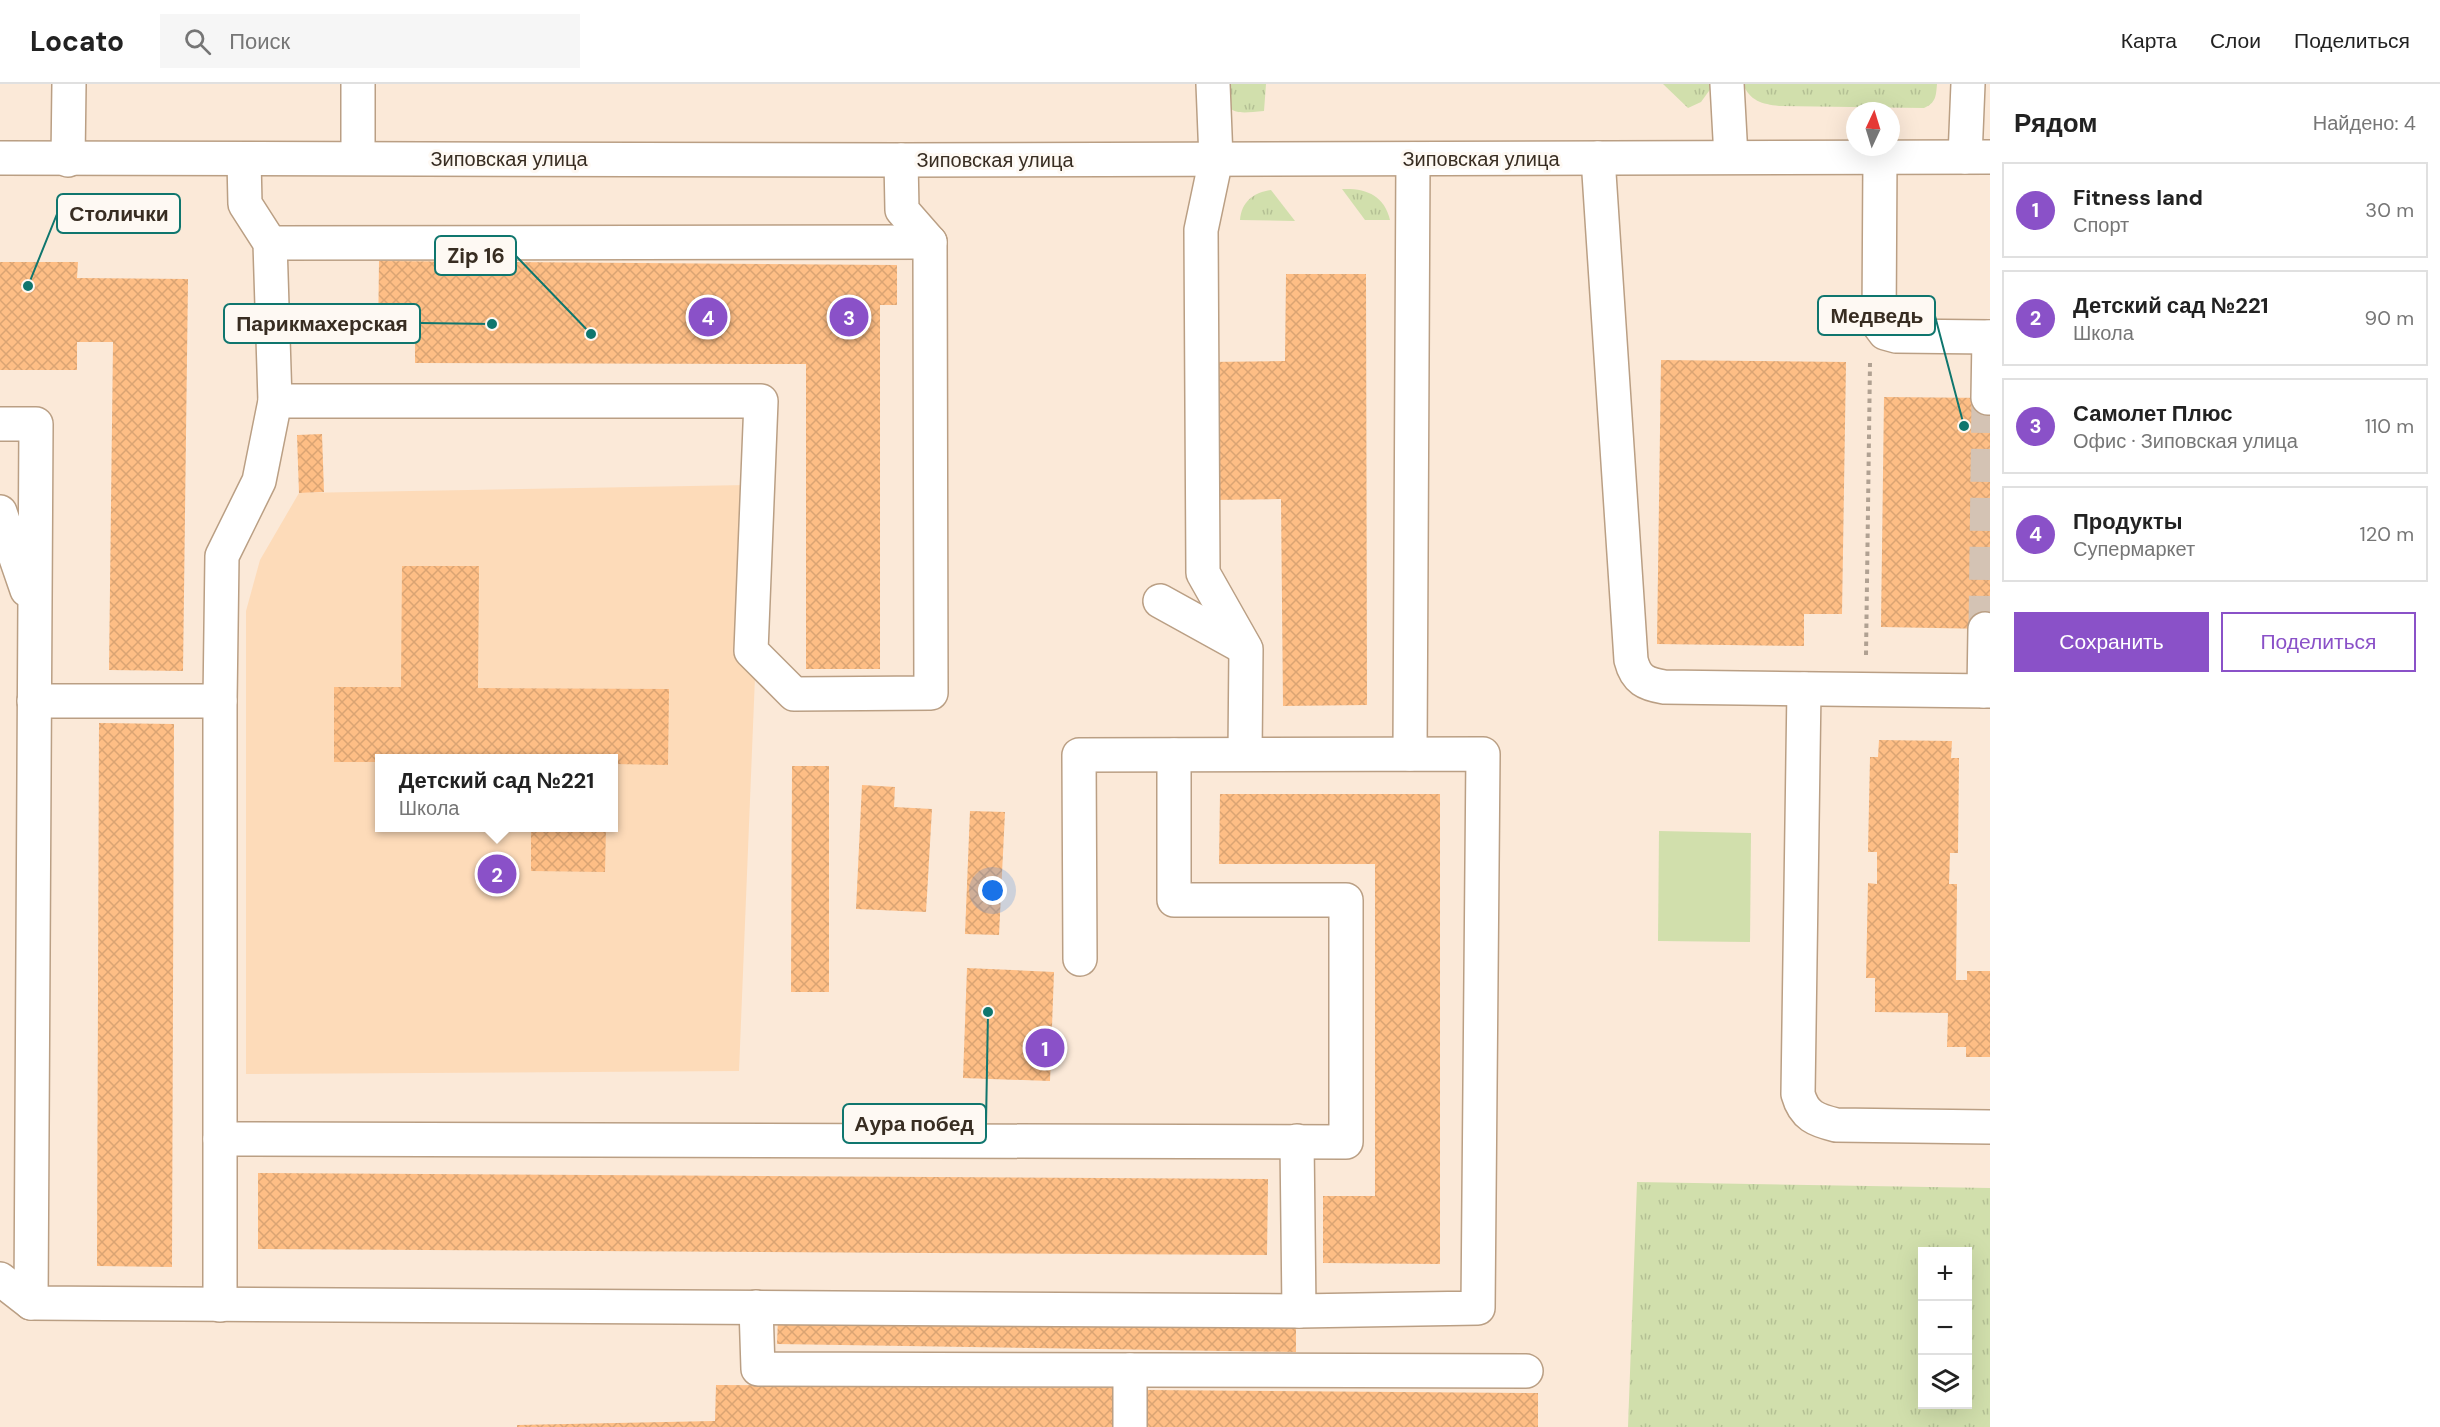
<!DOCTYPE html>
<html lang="ru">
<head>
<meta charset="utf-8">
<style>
  body { margin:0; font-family:"DM Sans",sans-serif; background:#f6f6f6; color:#222 }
  .controls { position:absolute; right:18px; bottom:18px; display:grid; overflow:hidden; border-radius:0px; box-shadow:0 6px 24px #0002 }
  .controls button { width:54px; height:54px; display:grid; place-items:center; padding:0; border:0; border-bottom:2px solid #e0e0e0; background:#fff; color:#222; font:30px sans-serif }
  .compass { position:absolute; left:1846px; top:18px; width:54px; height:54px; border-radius:50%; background:#fff; box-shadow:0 6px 24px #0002; rotate:4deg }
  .you { position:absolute; left:993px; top:807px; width:21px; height:21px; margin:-15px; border:4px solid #fff; border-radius:50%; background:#1a73e8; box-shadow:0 0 0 9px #1a73e833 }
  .badge { display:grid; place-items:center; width:39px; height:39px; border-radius:50%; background:#8a51c8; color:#fff; font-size:20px; font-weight:700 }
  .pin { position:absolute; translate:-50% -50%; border:3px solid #fff; box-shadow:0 2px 6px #0006 }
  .popup { position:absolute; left:375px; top:670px; width:243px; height:78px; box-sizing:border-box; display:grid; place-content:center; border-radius:0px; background:#fff; filter:drop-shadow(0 2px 4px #0005); font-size:20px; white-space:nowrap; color:#767676 }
  .popup b { font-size:22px; color:#222 }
  .popup::after { content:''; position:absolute; left:50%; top:100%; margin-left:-12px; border:12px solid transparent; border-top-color:#fff }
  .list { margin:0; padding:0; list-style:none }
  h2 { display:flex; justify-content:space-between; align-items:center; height:78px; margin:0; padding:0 24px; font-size:26px }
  h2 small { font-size:20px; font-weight:400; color:#767676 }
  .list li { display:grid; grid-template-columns:39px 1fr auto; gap:18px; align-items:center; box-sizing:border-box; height:96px; margin:0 12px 12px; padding:0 12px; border:2px solid #e0e0e0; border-radius:0px }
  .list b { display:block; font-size:22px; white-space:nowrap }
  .list p { margin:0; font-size:20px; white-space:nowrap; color:#767676 }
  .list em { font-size:20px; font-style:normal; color:#767676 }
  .actions { display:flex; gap:12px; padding:18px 24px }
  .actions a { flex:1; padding:14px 0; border:2px solid #8a51c8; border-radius:0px; text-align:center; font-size:21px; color:#8a51c8 }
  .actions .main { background:#8a51c8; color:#fff }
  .icon { flex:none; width:33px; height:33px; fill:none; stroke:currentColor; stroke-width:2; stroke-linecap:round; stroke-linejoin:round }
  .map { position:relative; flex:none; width:1990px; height:1343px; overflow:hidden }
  header { display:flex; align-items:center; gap:36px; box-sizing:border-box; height:84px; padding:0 30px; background:#fff; border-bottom:2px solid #e0e0e0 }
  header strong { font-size:28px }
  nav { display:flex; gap:33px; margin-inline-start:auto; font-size:21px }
  .search { width:420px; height:54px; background:#f6f6f6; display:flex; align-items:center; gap:15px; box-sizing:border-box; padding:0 21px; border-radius:0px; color:#767676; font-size:22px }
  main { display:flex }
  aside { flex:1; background:#fff }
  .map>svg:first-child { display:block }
</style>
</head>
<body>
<header>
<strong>Locato</strong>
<div class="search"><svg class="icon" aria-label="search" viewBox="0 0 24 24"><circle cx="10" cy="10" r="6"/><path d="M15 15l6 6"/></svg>Поиск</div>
<nav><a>Карта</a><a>Слои</a><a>Поделиться</a></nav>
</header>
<main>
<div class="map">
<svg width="1990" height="1343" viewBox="0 0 1990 1343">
  <defs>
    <pattern id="grass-tufts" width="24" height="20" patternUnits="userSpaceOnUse" patternTransform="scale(1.5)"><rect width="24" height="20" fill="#d1dfac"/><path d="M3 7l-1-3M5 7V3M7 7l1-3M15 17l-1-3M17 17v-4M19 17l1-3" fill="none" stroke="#b4c094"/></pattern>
    <pattern id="building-cross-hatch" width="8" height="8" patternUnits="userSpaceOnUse" patternTransform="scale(1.5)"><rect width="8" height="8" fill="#febe85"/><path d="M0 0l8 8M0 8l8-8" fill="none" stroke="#daa473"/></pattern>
  </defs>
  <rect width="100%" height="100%" fill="#fbe9d8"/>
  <!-- built -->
  <path fill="#fddbb9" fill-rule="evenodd" d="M747,401l8,192 -16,394 -493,3v-463l14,-51 39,-67zM380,674h234v70h-234z"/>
  <!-- grass -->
  <g fill="url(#grass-tufts)" fill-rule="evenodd">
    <path d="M1218,0h48l-2,27c-32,3 -35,4 -46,-27z"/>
    <polygon points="1663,0 1714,0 1701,18 1688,24"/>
    <path d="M1743,0h194c-1,12 -1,19 -13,24l-145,-2c-17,-2 -29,-5 -36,-22z"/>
    <path d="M1342,105c24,-1 42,6 48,31h-25z"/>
    <path d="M1271,106l24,31 -55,-1c1,-18 14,-28 31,-30z"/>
    <path d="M1637,1098l353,6v239h-362zM1922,1168h46v152h-46z"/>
  </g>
  <!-- garden -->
  <polygon fill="#d1dfac" points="1659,747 1751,749 1750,858 1658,857"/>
  <!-- building -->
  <g fill="url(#building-cross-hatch)">
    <polygon points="379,177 897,181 897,221 880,221 880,585 806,585 806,280 415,279 415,257 378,257"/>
    <polygon points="0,178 78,178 77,194 188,195 183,587 109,586 113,258 77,258 77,286 0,286"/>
    <polygon points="1286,190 1366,190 1367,621 1283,622 1281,415 1211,416 1209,278 1285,277"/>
    <polygon points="1661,276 1846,278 1842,530 1804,530 1804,562 1657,560"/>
    <polygon points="1884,313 1990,314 1990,545 1881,543"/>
    <polygon points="322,350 324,408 299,409 297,351"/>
    <polygon points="402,482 479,482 478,604 669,605 668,681 614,680 614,674 380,674 380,678 334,678 334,603 401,603"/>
    <polygon points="99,639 174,640 172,1183 97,1182"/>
    <polygon points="1879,656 1952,657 1951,674 1959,674 1958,769 1950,769 1949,800 1957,800 1956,896 1967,896 1967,887 1990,887 1990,973 1966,973 1966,963 1947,963 1948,929 1875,928 1875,894 1866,894 1868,799 1877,800 1877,768 1868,768 1870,673 1878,673"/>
    <polygon points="792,682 829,682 829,908 791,908"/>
    <polygon points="862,701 895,703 894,723 932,725 926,828 856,825"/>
    <polygon points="1220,710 1440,710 1440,1180 1323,1179 1323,1112 1375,1112 1375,780 1219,780"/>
    <polygon points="970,727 1005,728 999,851 965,850"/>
    <polygon points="531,744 606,744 605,788 531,787"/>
    <polygon points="967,884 1054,888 1050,997 963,994"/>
    <polygon points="258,1089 1268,1095 1267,1171 258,1165"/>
    <polygon points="778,1234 1296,1242 1296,1268 777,1260"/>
    <polygon points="716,1301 1117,1304 1117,1343 517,1343 517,1341 715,1337"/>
    <polygon points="1147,1306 1538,1309 1538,1343 1147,1343"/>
  </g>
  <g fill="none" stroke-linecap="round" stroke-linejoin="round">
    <!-- minor-tunnel -->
    <polyline stroke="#d4c3b4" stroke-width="33" stroke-dasharray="33 16" stroke-linecap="butt" points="1985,545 1988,314"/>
    <!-- minor casing -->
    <g stroke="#ba9f84" stroke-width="36">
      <g id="minor">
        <polyline points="358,0 358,74"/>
        <polyline points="1213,0 1216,75 1201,146 1203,489 1246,565 1245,670"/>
        <polyline points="1727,0 1731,73"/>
        <polyline points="1880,73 1879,241 1885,249 1896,252 1990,253"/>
        <polyline points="1965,73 1968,0"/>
        <polyline points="0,74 901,76 1990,73"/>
        <path d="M1598,74l33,502c5,20 15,24 33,27l326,4"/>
        <polyline points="68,76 69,0"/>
        <polyline points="270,159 930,158"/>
        <polyline points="1988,314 1989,253"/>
        <polyline points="275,317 761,317 751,567 794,610 931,609 930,158 902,126 901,76"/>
        <polyline points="0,340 36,340 31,1219 1299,1227 1478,1224 1483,670 1079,671 1080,875"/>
        <polyline points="0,428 27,506"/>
        <polyline points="1160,517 1245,564"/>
        <path d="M1804,605l-6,405c6,22 18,26 38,31l154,2"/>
        <polyline points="1984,607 1985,545"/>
        <polyline points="34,617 220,617 220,1221"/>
        <polyline points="220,617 222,472 259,397 275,317 270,159 245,120 244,76"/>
        <polyline points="1410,670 1413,75"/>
        <polyline points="220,1055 1346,1058 1346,816 1174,816 1174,671"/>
        <polyline points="1297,1057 1299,1227"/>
        <polyline points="0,1195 31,1219"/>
        <polyline points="756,1223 758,1285 1526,1287"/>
        <polyline points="1130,1343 1130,1286"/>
      </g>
    </g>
    <!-- path -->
    <polyline stroke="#b0a192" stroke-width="4" stroke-dasharray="4.5 4.5" stroke-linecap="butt" points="1866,571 1870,279"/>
    <!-- minor -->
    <use href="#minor" stroke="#fff" stroke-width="33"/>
  </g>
  <g text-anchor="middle" stroke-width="6" stroke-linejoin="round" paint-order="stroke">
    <!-- street labels -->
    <g font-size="20" fill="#382d22" stroke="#fef9f3">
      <text x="509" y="82">Зиповская улица</text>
      <text x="1481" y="82">Зиповская улица</text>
      <text x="995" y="83">Зиповская улица</text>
    </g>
  </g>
  <!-- callouts -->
  <path fill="none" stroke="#0f766e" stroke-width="2" d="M28 202L57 130M591 250L516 172M1964 342L1935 232M492 240L420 239M988 928L986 1040"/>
  <g fill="#0f766e" stroke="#fef9f3" stroke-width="2">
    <circle cx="28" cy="202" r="6"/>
    <circle cx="591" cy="250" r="6"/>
    <circle cx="1964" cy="342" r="6"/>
    <circle cx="492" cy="240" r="6"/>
    <circle cx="988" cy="928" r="6"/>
  </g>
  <g fill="#fef9f3" stroke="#0f766e" stroke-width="2">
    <rect x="57" y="110" width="123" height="39" rx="6"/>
    <rect x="435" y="152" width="81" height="39" rx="6"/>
    <rect x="1818" y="212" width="117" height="39" rx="6"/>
    <rect x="224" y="220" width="196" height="39" rx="6"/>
    <rect x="843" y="1020" width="143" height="39" rx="6"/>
  </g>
  <g font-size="21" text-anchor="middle" font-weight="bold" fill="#382d22">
    <text x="119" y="137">Столички</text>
    <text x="476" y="179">Zip 16</text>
    <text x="1877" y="239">Медведь</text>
    <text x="322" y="247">Парикмахерская</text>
    <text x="914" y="1047">Аура побед</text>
  </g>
</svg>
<div class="controls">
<button>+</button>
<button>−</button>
<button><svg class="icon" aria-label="layers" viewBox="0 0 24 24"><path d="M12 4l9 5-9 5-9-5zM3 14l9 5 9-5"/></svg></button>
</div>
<svg class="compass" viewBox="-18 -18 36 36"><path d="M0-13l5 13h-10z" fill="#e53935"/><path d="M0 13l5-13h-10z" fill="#767676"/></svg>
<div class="you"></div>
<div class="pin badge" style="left:1045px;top:964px">1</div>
<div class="pin badge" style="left:497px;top:790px">2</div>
<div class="popup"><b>Детский сад №221</b>Школа</div>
<div class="pin badge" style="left:849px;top:233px">3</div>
<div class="pin badge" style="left:708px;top:233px">4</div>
</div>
<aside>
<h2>Рядом<small>Найдено: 4</small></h2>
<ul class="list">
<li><span class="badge">1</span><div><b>Fitness land</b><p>Спорт</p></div><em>30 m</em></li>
<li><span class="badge">2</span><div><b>Детский сад №221</b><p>Школа</p></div><em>90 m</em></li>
<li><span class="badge">3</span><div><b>Самолет Плюс</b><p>Офис · Зиповская улица</p></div><em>110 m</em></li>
<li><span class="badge">4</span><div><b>Продукты</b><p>Супермаркет</p></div><em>120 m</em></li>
</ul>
<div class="actions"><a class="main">Сохранить</a><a>Поделиться</a></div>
</aside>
</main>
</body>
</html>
